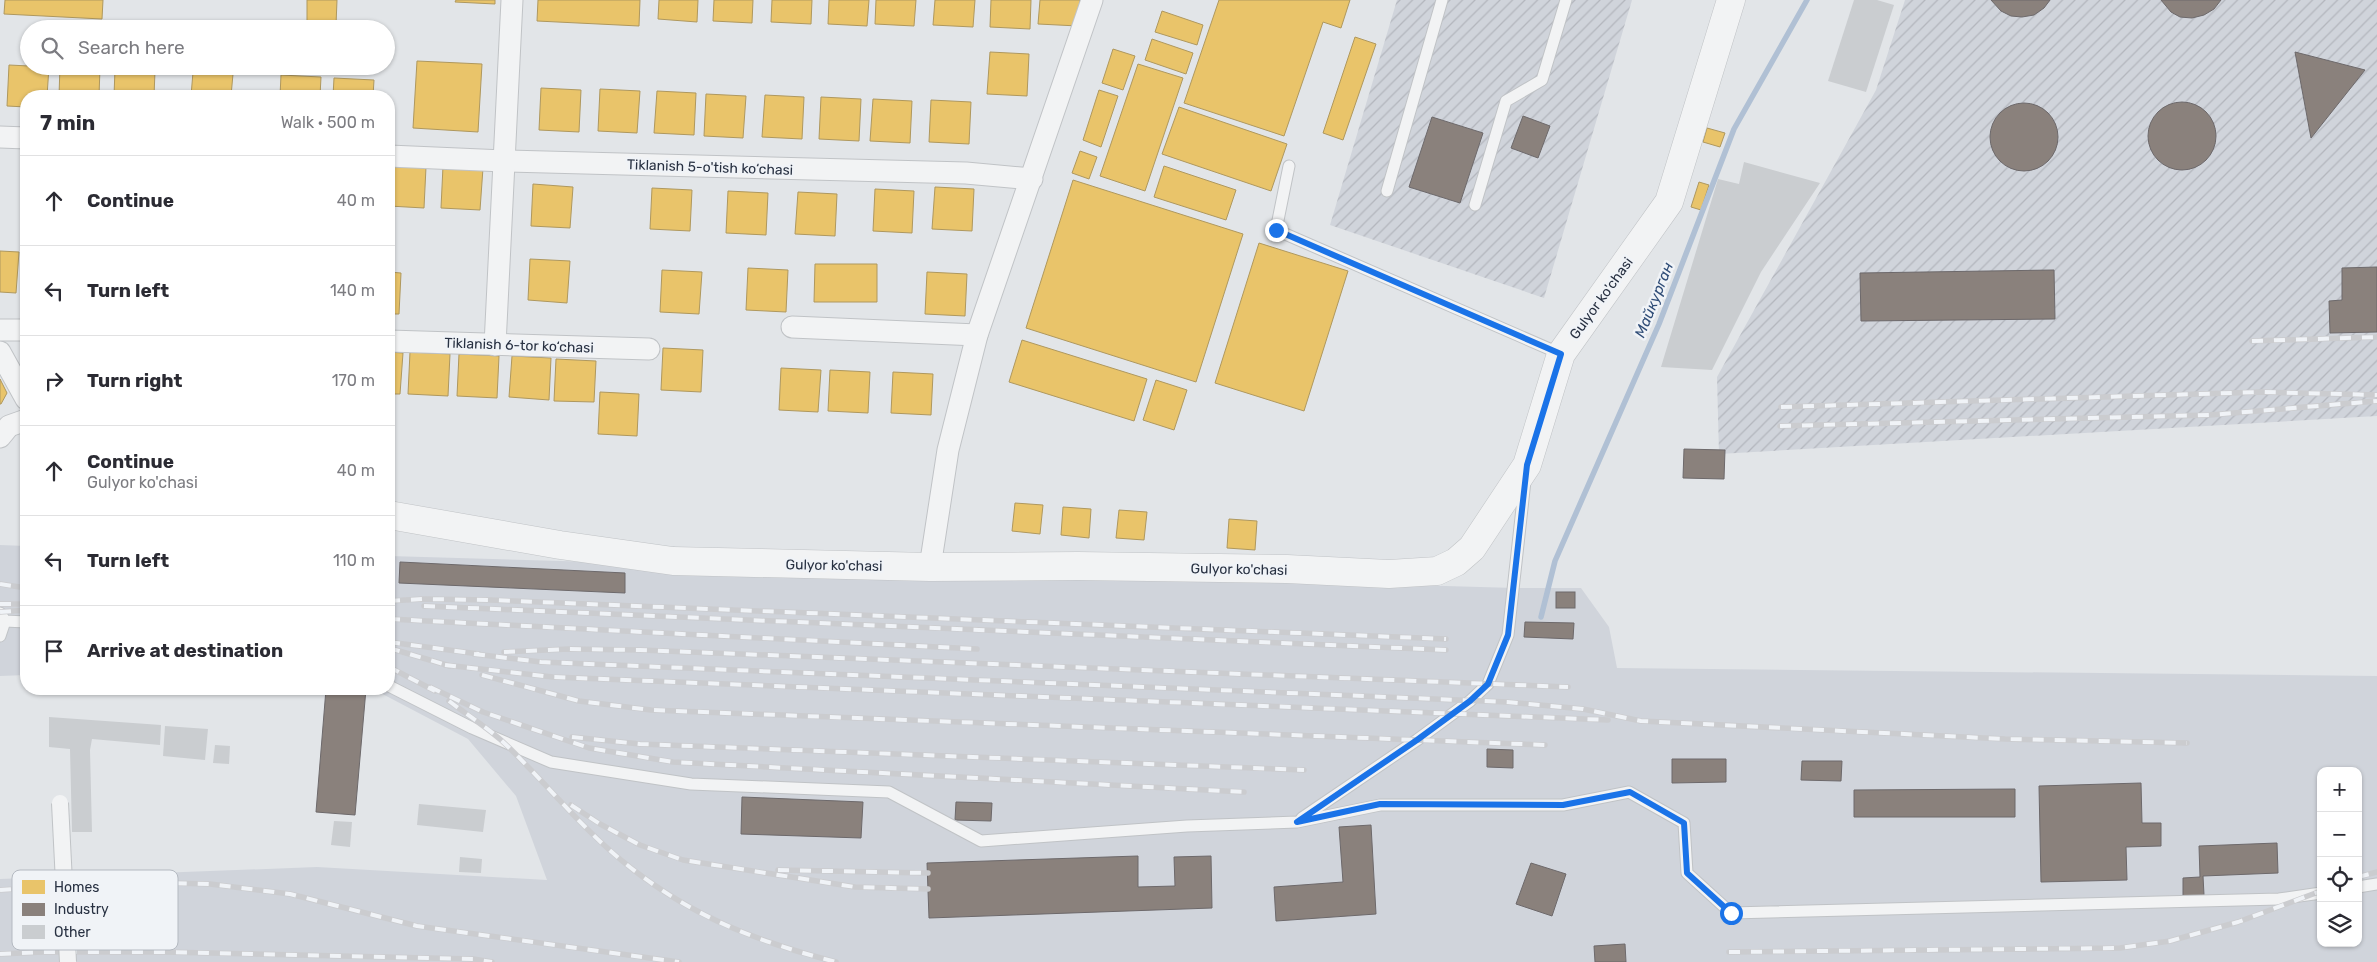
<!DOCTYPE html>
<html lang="en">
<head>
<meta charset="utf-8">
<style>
  body { margin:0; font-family:Rubik,sans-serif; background:#f2f2f3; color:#2b2b33 }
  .controls { position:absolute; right:15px; bottom:15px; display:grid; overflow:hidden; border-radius:10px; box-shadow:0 1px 4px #0004 }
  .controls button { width:45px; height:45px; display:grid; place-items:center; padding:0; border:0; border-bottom:1px solid #e1e1e2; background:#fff; color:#2b2b33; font:25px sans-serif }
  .stop { position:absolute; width:15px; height:15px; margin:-11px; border:4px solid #1a73e8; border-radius:50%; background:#fff }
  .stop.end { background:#1a73e8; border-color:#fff; box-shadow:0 1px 5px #0008 }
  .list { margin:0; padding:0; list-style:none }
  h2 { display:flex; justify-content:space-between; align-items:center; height:65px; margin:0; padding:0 20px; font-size:21px }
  h2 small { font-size:16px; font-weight:400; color:#7c7c81 }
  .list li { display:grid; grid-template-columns:32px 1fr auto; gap:15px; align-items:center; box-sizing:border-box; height:90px; padding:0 20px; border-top:1px solid #e1e1e2 }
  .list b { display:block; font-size:19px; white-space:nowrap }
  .list p { margin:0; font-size:16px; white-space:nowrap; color:#7c7c81 }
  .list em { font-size:16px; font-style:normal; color:#7c7c81 }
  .icon { flex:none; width:28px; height:28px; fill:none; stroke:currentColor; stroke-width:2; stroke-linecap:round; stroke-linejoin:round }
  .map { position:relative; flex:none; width:2377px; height:962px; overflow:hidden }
  .search { position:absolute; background:#fff; box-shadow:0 1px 4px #0004; left:20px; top:20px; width:375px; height:55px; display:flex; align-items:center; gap:12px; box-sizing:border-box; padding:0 18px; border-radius:28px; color:#7c7c81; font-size:19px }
  .panel { position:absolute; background:#fff; box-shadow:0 1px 4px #0004; left:20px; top:90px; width:375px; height:605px; border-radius:20px }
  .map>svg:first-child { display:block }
</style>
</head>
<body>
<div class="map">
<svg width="2377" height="962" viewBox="0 0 2377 962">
  <defs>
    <pattern id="industrial-furrows" width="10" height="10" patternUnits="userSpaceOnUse" patternTransform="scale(1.25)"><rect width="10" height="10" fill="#d0d4db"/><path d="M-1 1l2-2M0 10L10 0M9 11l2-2" fill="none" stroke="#b3b6bd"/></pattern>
  </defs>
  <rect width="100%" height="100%" fill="#e2e5e8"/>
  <!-- built -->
  <g fill="#d0d4db" fill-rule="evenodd">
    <polygon points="0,545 26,546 26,675 0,676"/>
    <path d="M389,556l1126,32h66l28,39 8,41 760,8v286h-2377v-83l317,-12 230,13 -31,-84 -48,-57 -95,-50h16zM2321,771h37v172h-37z"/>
  </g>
  <!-- industrial -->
  <g fill="url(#industrial-furrows)">
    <polygon points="1397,0 1632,0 1544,298 1330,225"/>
    <polygon points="1905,0 2377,0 2377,416 1719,454 1717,377 1876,90"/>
  </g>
  <!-- homes -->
  <g fill="#e9c46a" stroke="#af985e">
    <polygon points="5,0 103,0 102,19 4,14"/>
    <polygon points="307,0 337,0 336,25 307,25"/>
    <polygon points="456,0 495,0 495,4 455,2"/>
    <polygon points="538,0 640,0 639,26 537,21"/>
    <polygon points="659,0 698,0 697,22 658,19"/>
    <polygon points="714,0 753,0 752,23 713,21"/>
    <polygon points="772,0 812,0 811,24 771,22"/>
    <polygon points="829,0 869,0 867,26 828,24"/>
    <polygon points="876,0 916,0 914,26 875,24"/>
    <polygon points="935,0 975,0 973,27 933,25"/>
    <polygon points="991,0 1031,0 1030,29 990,27"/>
    <polygon points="1040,0 1080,0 1078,26 1038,24"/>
    <polygon points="1219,0 1350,0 1341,28 1323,22 1284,136 1184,103"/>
    <polygon points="1162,11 1203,25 1197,45 1155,32"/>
    <polygon points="1355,37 1376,44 1343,140 1323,133"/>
    <polygon points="1152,39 1193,53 1186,74 1145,60"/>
    <polygon points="1113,49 1135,56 1123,90 1102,83"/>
    <polygon points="990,52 1029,54 1027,96 987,94"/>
    <polygon points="417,61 482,64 478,132 413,128"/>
    <polygon points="1138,64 1183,78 1145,191 1100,176"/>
    <polygon points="9,65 49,67 47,96 26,96 26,107 7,106"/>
    <polygon points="60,66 100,68 99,96 59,96"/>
    <polygon points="115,69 155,71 154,96 114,96"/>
    <polygon points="193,72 233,74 231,96 191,96"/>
    <polygon points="281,75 321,77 320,96 280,96"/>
    <polygon points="334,78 374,80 373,96 333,96"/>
    <polygon points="541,88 581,90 579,132 539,130"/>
    <polygon points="600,89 640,91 637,133 598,131"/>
    <polygon points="1099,90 1118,96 1101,147 1083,140"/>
    <polygon points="657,91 696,93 694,135 654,133"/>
    <polygon points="706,94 746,96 743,138 704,136"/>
    <polygon points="765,95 804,97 802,139 762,137"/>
    <polygon points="821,97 861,99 859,141 819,139"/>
    <polygon points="873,99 912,101 910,143 870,141"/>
    <polygon points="931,100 971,102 969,144 929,142"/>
    <polygon points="1179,107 1287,144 1271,191 1162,154"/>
    <polygon points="1707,128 1725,133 1720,147 1703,142"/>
    <polygon points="1080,151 1097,157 1089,179 1072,173"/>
    <polygon points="389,165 426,167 424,208 389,206"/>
    <polygon points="443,166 483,168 480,210 441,208"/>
    <polygon points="1164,166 1236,190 1226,220 1154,197"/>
    <polygon points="1073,180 1243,234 1196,382 1026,328"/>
    <polygon points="1699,182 1709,185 1701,210 1691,207"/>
    <polygon points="533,184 573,187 570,228 531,226"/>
    <polygon points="935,187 974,189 972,231 932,229"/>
    <polygon points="652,188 692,190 690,231 650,229"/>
    <polygon points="875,189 914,191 912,233 873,231"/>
    <polygon points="728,191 768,193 766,235 726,233"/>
    <polygon points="798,192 837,194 835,236 795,234"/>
    <polygon points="1259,243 1348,271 1304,411 1215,383"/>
    <polygon points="0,251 19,252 16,293 0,292"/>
    <polygon points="530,259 570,261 567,303 528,300"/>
    <polygon points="815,264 877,264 877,302 814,302"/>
    <polygon points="748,268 788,270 786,312 746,310"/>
    <polygon points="662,270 702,272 699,314 660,312"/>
    <polygon points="389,272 401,273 399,314 389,314"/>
    <polygon points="927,272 967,274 965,316 925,314"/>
    <polygon points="1022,340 1147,379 1134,421 1009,382"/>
    <polygon points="663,348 703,350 701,392 661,390"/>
    <polygon points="389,352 403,353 400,394 389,394"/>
    <polygon points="410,352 450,354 448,396 408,394"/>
    <polygon points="459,354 499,356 497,398 457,396"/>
    <polygon points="512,356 551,358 549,400 509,397"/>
    <polygon points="556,359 596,361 594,402 554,401"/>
    <polygon points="781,368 821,370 818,412 779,410"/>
    <polygon points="830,370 870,372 868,413 828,411"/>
    <polygon points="893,372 933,374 931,415 891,413"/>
    <polygon points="0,379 7,393 1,404 0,404"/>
    <polygon points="1156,380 1187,390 1174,430 1143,420"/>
    <polygon points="600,392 639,394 637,436 598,434"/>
    <polygon points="1015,503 1043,505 1040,534 1012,531"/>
    <polygon points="1063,507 1091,509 1089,538 1061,535"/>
    <polygon points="1119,510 1147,512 1144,540 1116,538"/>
    <polygon points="1229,519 1257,521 1255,550 1227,548"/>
  </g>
  <!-- industry -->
  <g fill="#8a817c" stroke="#6d696b">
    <polygon points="1991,0 2050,0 2044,8 2034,15 2022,17 2011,16 2001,11"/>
    <polygon points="2161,0 2221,0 2214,9 2204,15 2192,18 2180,17 2171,12"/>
    <polygon points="2295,52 2365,70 2311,138"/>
    <circle cx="2182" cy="136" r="34"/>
    <circle cx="2024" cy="137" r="34"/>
    <polygon points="1523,116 1550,126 1538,158 1511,148"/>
    <polygon points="1432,117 1483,133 1460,203 1409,187"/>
    <polygon points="2377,267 2377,332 2330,333 2329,301 2342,300 2342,268"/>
    <polygon points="2054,270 2055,319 1861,321 1860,273"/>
    <polygon points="1684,449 1725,450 1724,479 1683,478"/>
    <polygon points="400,562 625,573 625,593 399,583"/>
    <rect x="1556" y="592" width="19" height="16"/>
    <polygon points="1525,622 1574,623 1573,639 1524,637"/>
    <polygon points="326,689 366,689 355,815 316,812"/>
    <polygon points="1487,749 1513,750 1513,768 1487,767"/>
    <polygon points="1672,759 1726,759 1726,782 1672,783"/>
    <polygon points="1802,761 1842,761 1841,781 1801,780"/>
    <polygon points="2141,783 2142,823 2161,823 2161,846 2126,847 2127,880 2041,882 2039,786"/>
    <polygon points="2015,789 2015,817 1854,817 1854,790"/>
    <polygon points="742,797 863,802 861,838 741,834"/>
    <polygon points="956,802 992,803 991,821 955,820"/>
    <polygon points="1371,825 1376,914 1276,921 1274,887 1343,882 1339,827"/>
    <polygon points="2277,843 2278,873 2203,876 2204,895 2183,896 2183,878 2200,877 2199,846"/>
    <polygon points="1138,856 1138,887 1175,886 1174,857 1211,856 1212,908 929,918 927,863"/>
    <polygon points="1531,863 1566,874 1552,916 1516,904"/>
    <polygon points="1625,944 1626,962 1595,962 1594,946"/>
  </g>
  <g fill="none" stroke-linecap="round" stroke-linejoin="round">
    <!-- stream -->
    <polyline stroke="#b0c0d4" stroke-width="5.5" points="1541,617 1555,561 1659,324 1734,129 1807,0"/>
  </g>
  <!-- building -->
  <g fill="#cacdd0">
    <polygon points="1854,0 1877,0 1894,5 1866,92 1828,81"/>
    <polygon points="1744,162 1820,183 1761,272 1712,370 1661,367 1718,179 1739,184"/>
    <polygon points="49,717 161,725 160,745 92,739 90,750 92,832 72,832 70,749 49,747"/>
    <polygon points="165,726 208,729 205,760 163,756"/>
    <polygon points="215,745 230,746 229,764 213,763"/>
    <polygon points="419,804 486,810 483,832 417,825"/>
    <polygon points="334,821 352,822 350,847 331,845"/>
    <polygon points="460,857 482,859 481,873 459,872"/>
  </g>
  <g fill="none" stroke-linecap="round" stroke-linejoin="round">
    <!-- service casing -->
    <g stroke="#c0c3c6" stroke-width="13">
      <g id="service">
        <polyline points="1289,166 1276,230 1561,354"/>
        <polyline points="1387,191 1442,0"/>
        <polyline points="1475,205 1506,101 1542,80 1566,0"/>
        <polyline points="0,613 5,621 26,622"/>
        <polyline points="0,636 5,621"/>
        <polyline points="389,686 472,728 551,762 691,784 889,792 981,841 1187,826 1297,822 1380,805 1563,805 1629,792 1684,823 1687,873 1731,913 2279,899 2321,893"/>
        <polyline points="1302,818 1417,740 1470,701 1488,684 1508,635 1525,481"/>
        <polyline points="2358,887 2377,884"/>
      </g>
    </g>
    <!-- minor casing -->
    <g stroke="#c0c3c6" stroke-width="23">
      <g id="minor">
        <polyline points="0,137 26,138"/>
        <polyline points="389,156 504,161 966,173 1032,179"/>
        <polyline points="792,327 977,335"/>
        <polyline points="0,330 26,330"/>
        <polyline points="389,341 649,349"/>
        <polyline points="495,345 512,0"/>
        <polyline points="0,352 26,399"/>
        <polyline points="0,437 9,426 26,420"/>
        <polyline points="930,567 948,450 977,335 1092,0"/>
      </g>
    </g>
    <!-- tertiary casing -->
    <g stroke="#c0c3c6" stroke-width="29">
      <polyline id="tertiary" points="389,515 560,545 673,561 930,567 1078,566 1287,569 1389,574 1437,571 1456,562 1472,548 1527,465 1561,354 1669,202 1731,0"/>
    </g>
    <!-- service -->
    <use href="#service" stroke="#f2f3f4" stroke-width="11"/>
    <!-- minor -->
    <use href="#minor" stroke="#f2f3f4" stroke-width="21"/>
    <!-- tertiary -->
    <use href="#tertiary" stroke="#f2f3f4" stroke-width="28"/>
    <!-- rail casing -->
    <g stroke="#cbcccf" stroke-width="5.5">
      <g id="rail">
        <polyline points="2252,341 2377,337"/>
        <polyline points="1781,407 2262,392 2377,395"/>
        <polyline points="1780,426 2210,415 2377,401"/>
        <polyline points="0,584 26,588"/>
        <polyline points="389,601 423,599 490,600 1446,639"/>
        <polyline points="0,604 22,604"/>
        <polyline points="424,606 1446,650"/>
        <polyline points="0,612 26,610"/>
        <polyline points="389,619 977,649"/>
        <polyline points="389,642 479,654"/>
        <polyline points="389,648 450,666"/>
        <polyline points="504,652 569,649 640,650 1568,687"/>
        <polyline points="474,654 541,662 1507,702 1583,709 1641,721 2005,739 2187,743"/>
        <polyline points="445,665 553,677 1608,720"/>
        <polyline points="389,667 435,691"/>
        <polyline points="482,675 579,701 651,710 1545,745"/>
        <polyline points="430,687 483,712 589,748 673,762 1244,792"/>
        <path d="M449,701c17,13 36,25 52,39 44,41 82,91 130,128 64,50 128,74 205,94"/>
        <polyline points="572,737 640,744 1304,770"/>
        <polyline points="571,805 600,824 640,845 683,860 855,887 928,889"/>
        <polyline points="778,870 928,873"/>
        <polyline points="2358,877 2377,872"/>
        <polyline points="0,890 128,882 210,884 290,894 417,926 679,962"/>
        <polyline points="1729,952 2120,948 2170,941 2238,922 2321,891"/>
        <polyline points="0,954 43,952 164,952 473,959 492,962"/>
      </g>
    </g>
    <!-- rail -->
    <use href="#rail" stroke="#f0f3f7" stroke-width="4" stroke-dasharray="11" stroke-linecap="butt"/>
    <!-- pedestrian-bridge casing -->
    <g stroke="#c0c3c6" stroke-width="18" stroke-linecap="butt">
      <polyline id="pedestrian-bridge" points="60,803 68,962"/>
    </g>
    <!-- pedestrian-bridge -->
    <use href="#pedestrian-bridge" stroke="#f2f3f4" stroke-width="16"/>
  </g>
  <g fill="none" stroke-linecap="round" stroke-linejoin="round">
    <!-- route -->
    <polyline stroke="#1a73e8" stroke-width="6" points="1276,230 1561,354 1527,465 1508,635 1488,684 1470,701 1417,740 1297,822 1380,804 1563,805 1630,792 1684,823 1687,873 1731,913"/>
  </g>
  <g text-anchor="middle" stroke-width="5" stroke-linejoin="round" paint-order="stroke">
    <!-- street labels -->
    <g font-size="14" fill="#283142" stroke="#f0f3f7">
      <text transform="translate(710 167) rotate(2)" y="5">Tiklanish 5-o'tish ko‘chasi</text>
      <text transform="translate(1601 298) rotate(-54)" y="5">Gulyor ko'chasi</text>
      <text transform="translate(519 345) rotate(2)" y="5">Tiklanish 6-tor ko‘chasi</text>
      <text transform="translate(834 565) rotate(1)" y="5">Gulyor ko'chasi</text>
      <text transform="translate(1239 569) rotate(1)" y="5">Gulyor ko'chasi</text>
    </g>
    <!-- water labels -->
    <g font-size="15" font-style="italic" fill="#314e78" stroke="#f0f3f7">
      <text transform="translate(1654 300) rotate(-68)" y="5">Майкурган</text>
    </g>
  </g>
  <!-- legend -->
  <rect x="12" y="870" width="166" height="80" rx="8" fill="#f0f3f7" stroke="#b4b9c1" stroke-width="1"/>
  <rect x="22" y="880" width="23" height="14" fill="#e9c46a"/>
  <rect x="22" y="903" width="23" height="13" fill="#8a817c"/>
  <rect x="22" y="925" width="23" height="14" fill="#cacdd0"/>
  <g font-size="14" fill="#283142">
    <text x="54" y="892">Homes</text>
    <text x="54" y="914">Industry</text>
    <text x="54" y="937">Other</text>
  </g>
</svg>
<div class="controls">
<button>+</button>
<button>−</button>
<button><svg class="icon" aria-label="locate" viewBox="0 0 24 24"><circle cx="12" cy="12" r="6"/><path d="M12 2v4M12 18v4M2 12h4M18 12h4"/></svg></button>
<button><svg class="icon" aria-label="layers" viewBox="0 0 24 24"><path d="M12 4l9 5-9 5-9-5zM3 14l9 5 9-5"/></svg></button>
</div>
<div class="stop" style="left:1731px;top:913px"></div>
<div class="stop end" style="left:1276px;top:230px"></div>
<div class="search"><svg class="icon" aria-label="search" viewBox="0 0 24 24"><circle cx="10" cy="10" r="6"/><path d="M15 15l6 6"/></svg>Search here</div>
<section class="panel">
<h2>7 min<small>Walk · 500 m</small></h2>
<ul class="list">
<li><svg class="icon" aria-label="ahead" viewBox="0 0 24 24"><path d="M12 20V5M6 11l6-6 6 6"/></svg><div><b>Continue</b></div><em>40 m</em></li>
<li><svg class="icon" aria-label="left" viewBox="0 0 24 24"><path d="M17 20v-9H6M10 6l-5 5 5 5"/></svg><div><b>Turn left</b></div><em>140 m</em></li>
<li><svg class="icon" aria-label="right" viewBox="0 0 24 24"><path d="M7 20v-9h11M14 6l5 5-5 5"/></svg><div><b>Turn right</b></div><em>170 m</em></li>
<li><svg class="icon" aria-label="ahead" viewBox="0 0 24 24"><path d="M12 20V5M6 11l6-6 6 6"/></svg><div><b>Continue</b><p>Gulyor ko'chasi</p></div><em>40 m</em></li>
<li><svg class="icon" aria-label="left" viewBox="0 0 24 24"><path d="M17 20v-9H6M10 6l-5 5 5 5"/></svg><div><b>Turn left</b></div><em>110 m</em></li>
<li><svg class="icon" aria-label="arrive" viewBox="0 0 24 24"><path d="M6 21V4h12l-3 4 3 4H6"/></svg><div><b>Arrive at destination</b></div></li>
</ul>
</section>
</div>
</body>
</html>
